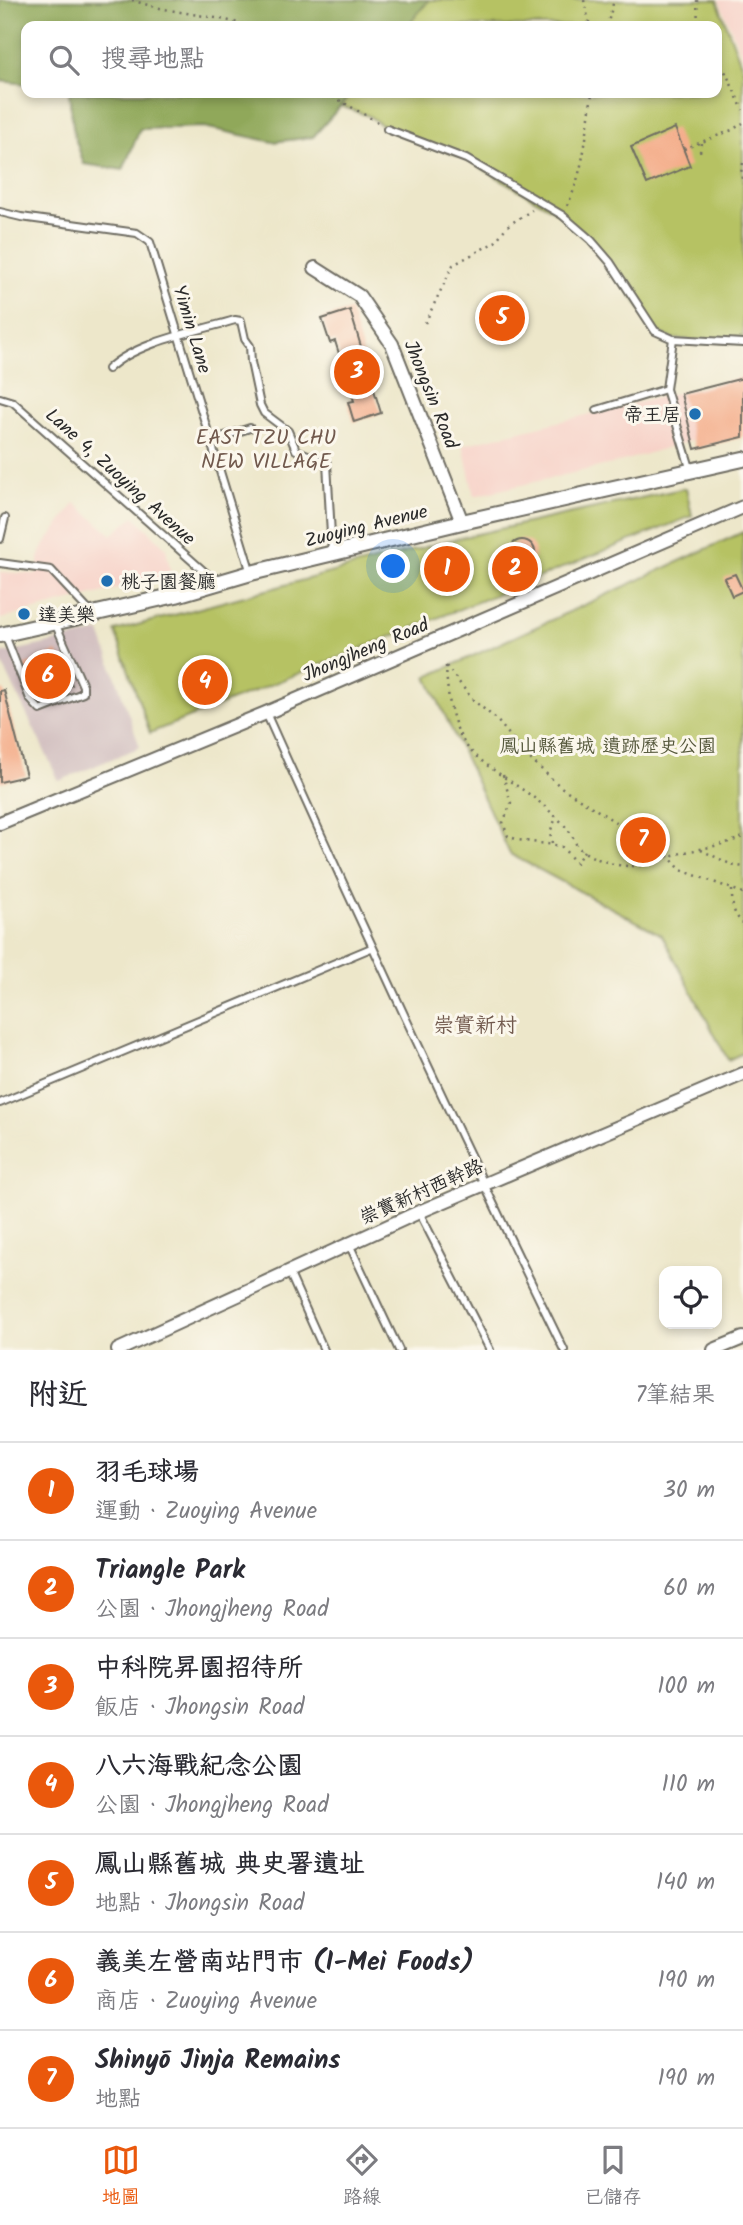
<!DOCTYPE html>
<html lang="zh-TW">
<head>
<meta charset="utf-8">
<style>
  body { margin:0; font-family:Kalam,"LXGW WenKai TC",sans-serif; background:#f7f7f7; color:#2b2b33 }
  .controls { position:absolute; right:21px; bottom:21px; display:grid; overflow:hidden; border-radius:14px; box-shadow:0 4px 10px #0003 }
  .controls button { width:63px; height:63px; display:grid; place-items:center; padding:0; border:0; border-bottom:2px solid #e1e1e2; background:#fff; color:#2b2b33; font:35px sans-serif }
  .you { position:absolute; left:394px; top:567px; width:24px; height:24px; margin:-18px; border:5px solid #fff; border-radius:50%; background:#1a73e8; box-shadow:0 0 0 10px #1a73e833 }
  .badge { display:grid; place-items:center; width:46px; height:46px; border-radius:50%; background:#ea580c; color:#fff; font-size:23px; font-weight:700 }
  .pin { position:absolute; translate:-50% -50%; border:4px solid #fff; box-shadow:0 2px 7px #0006 }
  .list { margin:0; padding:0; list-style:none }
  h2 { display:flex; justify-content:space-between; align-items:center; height:91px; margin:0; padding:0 28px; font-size:30px }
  h2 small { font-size:23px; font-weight:400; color:#7c7c81 }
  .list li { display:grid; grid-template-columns:46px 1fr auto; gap:21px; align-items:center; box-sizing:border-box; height:98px; padding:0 28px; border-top:2px solid #e1e1e2 }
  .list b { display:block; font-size:26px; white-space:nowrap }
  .list p { margin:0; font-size:23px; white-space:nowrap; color:#7c7c81 }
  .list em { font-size:23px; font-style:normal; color:#7c7c81 }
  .icon { flex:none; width:38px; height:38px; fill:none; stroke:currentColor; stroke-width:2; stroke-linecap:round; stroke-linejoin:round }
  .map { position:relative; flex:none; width:743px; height:1350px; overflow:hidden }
  .search { position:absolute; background:#fff; box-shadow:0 4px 10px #0003; left:21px; right:21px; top:21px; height:77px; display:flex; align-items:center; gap:18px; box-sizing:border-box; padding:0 24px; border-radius:14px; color:#7c7c81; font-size:26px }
  .sheet { height:777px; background:#fff }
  nav { display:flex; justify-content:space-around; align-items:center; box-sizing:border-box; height:98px; border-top:2px solid #e1e1e2; background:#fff; font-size:19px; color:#7c7c81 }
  nav a { display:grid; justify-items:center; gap:4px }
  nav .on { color:#ea580c }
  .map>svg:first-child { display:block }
</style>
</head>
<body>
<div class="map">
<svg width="743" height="1350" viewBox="0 0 743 1350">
  <rect width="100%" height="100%" fill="#fbf7ec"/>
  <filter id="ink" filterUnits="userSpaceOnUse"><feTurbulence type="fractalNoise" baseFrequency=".0143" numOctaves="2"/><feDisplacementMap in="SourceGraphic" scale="14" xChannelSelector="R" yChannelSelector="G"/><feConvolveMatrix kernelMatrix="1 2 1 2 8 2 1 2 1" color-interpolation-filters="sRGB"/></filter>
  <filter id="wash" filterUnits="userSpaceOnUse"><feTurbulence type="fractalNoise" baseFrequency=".00686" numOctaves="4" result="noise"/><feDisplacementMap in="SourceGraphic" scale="28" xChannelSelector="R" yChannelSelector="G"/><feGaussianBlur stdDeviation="1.57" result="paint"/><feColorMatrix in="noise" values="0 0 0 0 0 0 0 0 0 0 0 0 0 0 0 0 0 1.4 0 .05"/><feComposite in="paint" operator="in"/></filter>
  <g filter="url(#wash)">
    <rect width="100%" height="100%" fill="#ede7ca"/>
    <!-- built -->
    <g fill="#f7d1c7">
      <polygon points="719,0 743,0 743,58"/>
      <polygon points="743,377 743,425 616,463 474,496 463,445"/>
      <polygon points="75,503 112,535 134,516 166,548 171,575 0,619 0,572 36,574 41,550"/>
    </g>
    <!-- industrial -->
    <polygon fill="#d2bfc0" points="100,632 140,747 59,781 0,659 0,654"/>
    <!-- green -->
    <g fill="#b6c264" stroke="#707648" stroke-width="2">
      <polygon points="429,0 717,0 743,69 743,343 673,339 655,331 610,262 562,215 466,159 387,129 369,116 341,106 352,93 717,93 717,26 407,26"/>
      <polygon points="686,488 692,516 150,733 115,631 459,538"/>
      <polygon points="743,532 743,1053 728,1060 662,935 510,854 427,677"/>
    </g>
    <!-- forest -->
    <g fill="#90a85a" stroke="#5e6a42" stroke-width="2">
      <polygon points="0,0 429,0 407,26 26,26 26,84 0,81"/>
      <polygon points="69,93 352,93 313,137 273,142 204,127 140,129 123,170 84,164 74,135"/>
    </g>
    <g id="blocks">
      <!-- building -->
      <g fill="#f4ae8b">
        <polygon points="675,128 690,166 647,184 631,147"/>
        <polygon points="350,310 381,413 354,422 348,402 354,401 335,341 330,343 322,319"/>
        <polygon points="743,378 743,437 695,449 681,394"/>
        <circle cx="522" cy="553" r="13"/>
        <polygon points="735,574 743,591 732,596 724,578"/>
        <polygon points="57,652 72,685 39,700 24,666"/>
        <polygon points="4,690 26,776 0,782 0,691"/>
      </g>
    </g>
  </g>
  <g filter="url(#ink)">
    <use href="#blocks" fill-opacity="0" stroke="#6f6d63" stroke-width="2"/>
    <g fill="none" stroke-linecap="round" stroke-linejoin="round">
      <!-- service casing -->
      <g stroke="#6f6d63" stroke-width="10">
        <g id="service">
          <polyline points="387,129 466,159 562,215 591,240 610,262 655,331 673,339 666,389 691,471"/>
          <polyline points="0,212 21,217 137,233 150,242 251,573"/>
          <polyline points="673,339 743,343"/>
          <path d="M108,369c28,-27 90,-38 127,-49l6,1 4,18 5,7 1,16 9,43 4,8 24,18 8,19 31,13 5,90"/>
          <polyline points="0,398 13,402 216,582"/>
          <polyline points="597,410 666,389"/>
          <polyline points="212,440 250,428"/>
          <polyline points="0,539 5,518"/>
          <polyline points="0,563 51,570 91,613"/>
          <polyline points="5,635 30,699 40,710 83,693 83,686 55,623"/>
          <path d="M266,713c96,214 195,426 298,637"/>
          <polyline points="0,1103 371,948"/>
          <polyline points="419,1212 490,1350"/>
          <polyline points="349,1244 399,1350"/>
          <polyline points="289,1272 324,1350"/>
        </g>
      </g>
      <!-- minor casing -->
      <g stroke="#6f6d63" stroke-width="16">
        <g id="minor">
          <polyline points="315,268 359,296 392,344 462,522"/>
          <polyline points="0,823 266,713 743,507"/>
          <polyline points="118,1350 419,1212 743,1074"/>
          <polyline points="714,1350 743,1338"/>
        </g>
      </g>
      <!-- tertiary casing -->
      <g stroke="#6f6d63" stroke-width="18">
        <polyline id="tertiary" points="0,635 176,595 251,573 462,522 743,459"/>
      </g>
      <!-- path -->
      <g stroke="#6f6d63" stroke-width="2.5" stroke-dasharray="2 5" stroke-linecap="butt">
        <path d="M132,0c36,13 74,14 110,24l-1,2"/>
        <polyline points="584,0 590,26"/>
        <polyline points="697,0 698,26"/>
        <polyline points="607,26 614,0"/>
        <polyline points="717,60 726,73 743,110"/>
        <polyline points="327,93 379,123"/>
        <polyline points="701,143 700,152 703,152"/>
        <polyline points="684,149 732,130 743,123"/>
        <polyline points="743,163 741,173 743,184"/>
        <path d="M567,206c17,-34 20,-76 25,-113"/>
        <polyline points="425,323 453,265 495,242 507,226 532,210"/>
        <path d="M446,666c1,25 4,51 16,73 13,25 61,47 83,68 9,8 20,17 26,27 3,4 4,10 8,14 11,10 35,18 50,18 15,1 27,-6 41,-10 24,-7 50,-9 73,-19"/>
        <polyline points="446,666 474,701 495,718 529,758 561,787 668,856 681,870 743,893"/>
        <polyline points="503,775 511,803 503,823 508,836 518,840 561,846 576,863 584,851"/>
        <polyline points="552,843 550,832 556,818"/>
        <polyline points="701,850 730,864 743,867"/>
        <path d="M732,890c0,13 0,24 11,33"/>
      </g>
      <!-- service -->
      <use href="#service" stroke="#fff" stroke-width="6"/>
      <!-- minor -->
      <use href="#minor" stroke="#fff" stroke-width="12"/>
      <!-- tertiary -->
      <use href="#tertiary" stroke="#fff" stroke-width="14"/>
    </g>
  </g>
  <!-- markers -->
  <g fill="#1f6fb2" stroke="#fbf7ec" stroke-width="2.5">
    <circle cx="695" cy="414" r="7"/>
    <circle cx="107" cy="581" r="7"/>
    <circle cx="24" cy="614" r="7"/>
  </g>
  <g text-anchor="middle" stroke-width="6" stroke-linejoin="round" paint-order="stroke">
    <!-- street labels -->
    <g font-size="19" fill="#2b2b2b" stroke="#fbf7ec">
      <text transform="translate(193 329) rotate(73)" y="7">Yimin Lane</text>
      <text transform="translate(432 394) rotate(68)" y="7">Jhongsin Road</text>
      <text transform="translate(121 476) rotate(42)" y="7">Lane 4, Zuoying Avenue</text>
      <text transform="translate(366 525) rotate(-14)" y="7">Zuoying Avenue</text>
      <text transform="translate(365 649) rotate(-23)" y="7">Jhongjheng Road</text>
      <text transform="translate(421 1191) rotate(-24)" y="7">崇實新村西幹路</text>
    </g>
    <!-- poi labels -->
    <g font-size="19" fill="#2b2b2b" stroke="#fbf7ec" text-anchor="start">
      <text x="681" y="421" text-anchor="end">帝王居</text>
      <text x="121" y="588">桃子園餐廳</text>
      <text x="38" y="621">達美樂</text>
    </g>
    <!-- park labels -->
    <g font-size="19" fill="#55583c" stroke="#fbf7ec">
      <text x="608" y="752">鳳山縣舊城 遺跡歷史公園</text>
    </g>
    <!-- neighbourhood labels -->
    <g font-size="21" fill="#71594d" stroke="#fbf7ec">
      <text x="266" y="444">EAST TZU CHU<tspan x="266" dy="24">NEW VILLAGE</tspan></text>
      <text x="475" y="1032">崇實新村</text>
    </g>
  </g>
</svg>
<div class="controls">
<button><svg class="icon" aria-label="locate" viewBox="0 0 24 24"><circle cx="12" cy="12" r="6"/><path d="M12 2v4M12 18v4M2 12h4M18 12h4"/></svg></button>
</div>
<div class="you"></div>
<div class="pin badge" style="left:447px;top:569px">1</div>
<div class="pin badge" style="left:515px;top:569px">2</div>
<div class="pin badge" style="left:357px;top:372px">3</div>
<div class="pin badge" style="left:205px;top:682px">4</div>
<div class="pin badge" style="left:502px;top:318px">5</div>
<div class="pin badge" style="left:48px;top:676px">6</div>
<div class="pin badge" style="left:643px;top:840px">7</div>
<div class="search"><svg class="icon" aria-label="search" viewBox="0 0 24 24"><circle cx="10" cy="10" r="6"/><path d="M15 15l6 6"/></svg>搜尋地點</div>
</div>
<section class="sheet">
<h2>附近<small>7筆結果</small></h2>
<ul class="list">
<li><span class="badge">1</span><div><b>羽毛球場</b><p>運動 · Zuoying Avenue</p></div><em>30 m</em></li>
<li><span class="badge">2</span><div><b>Triangle Park</b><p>公園 · Jhongjheng Road</p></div><em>60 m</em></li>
<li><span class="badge">3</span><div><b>中科院昇園招待所</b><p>飯店 · Jhongsin Road</p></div><em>100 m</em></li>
<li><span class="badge">4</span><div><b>八六海戰紀念公園</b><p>公園 · Jhongjheng Road</p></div><em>110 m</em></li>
<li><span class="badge">5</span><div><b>鳳山縣舊城 典史署遺址</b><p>地點 · Jhongsin Road</p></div><em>140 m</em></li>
<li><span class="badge">6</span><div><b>義美左營南站門市 (I-Mei Foods)</b><p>商店 · Zuoying Avenue</p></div><em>190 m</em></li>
<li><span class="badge">7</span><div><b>Shinyō Jinja Remains</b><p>地點</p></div><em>190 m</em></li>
</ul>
</section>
<nav>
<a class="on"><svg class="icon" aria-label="map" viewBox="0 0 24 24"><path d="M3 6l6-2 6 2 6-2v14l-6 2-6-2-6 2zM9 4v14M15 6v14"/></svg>地圖</a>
<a><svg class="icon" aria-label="directions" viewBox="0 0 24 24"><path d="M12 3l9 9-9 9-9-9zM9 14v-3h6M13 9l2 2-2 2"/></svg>路線</a>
<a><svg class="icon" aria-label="saved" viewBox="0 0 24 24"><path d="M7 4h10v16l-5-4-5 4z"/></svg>已儲存</a>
</nav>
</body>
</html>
